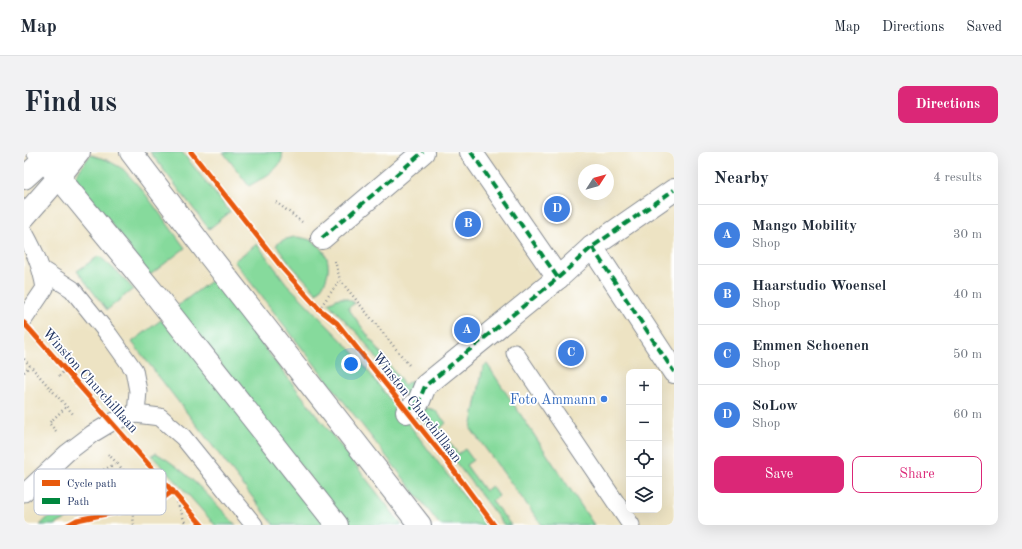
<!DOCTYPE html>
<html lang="en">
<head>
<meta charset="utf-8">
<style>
  body { margin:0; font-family:"Old Standard TT",serif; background:#f2f2f3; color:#1f2937 }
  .controls { position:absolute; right:12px; bottom:12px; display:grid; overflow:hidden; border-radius:8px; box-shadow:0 4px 16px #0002 }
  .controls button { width:36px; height:36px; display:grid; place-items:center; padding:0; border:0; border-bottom:1px solid #e0e1e3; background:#fff; color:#1f2937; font:20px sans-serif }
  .compass { position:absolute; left:554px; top:12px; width:36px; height:36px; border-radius:50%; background:#fff; box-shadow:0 4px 16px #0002; rotate:54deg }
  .you { position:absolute; left:327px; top:212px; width:14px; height:14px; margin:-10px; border:3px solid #fff; border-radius:50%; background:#1a73e8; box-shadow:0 0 0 6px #1a73e833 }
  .badge { display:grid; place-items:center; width:26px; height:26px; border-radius:50%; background:#db2777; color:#fff; font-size:13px; font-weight:700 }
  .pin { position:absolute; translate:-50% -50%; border:2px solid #fff; box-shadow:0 1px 4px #0006 }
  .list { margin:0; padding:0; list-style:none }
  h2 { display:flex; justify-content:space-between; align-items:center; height:52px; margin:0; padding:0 16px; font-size:17px }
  h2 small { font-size:13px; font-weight:400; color:#747a83 }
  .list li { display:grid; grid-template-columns:26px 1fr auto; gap:12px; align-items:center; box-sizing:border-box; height:60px; padding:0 16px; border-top:1px solid #e0e1e3 }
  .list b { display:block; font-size:15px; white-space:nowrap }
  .list p { margin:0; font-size:13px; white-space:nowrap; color:#747a83 }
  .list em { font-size:13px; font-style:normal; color:#747a83 }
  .actions { display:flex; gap:8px; padding:12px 16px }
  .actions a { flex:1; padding:9px 0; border:1px solid #db2777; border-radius:8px; text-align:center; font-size:14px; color:#db2777 }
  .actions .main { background:#db2777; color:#fff }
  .icon { flex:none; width:22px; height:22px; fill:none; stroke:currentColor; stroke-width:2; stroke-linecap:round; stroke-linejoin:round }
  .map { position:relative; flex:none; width:650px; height:373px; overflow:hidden; border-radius:8px }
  header { display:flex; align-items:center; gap:24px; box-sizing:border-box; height:56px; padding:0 20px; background:#fff; border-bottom:1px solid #e0e1e3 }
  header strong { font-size:19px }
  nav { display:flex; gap:22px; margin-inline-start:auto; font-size:14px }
  .intro { display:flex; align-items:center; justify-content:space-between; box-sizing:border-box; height:96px; padding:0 24px }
  h1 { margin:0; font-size:28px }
  .button { padding:10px 18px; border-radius:8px; background:#db2777; color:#fff; font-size:14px; font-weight:700 }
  main { display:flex; gap:24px; padding:0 24px }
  aside { flex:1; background:#fff; border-radius:8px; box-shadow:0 4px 16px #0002 }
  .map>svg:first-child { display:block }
</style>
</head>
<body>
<header>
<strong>Map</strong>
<nav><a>Map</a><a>Directions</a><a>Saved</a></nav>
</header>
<div class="intro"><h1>Find us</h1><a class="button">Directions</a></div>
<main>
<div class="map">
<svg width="650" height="373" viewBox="0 0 650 373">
  <rect width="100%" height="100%" fill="#fff"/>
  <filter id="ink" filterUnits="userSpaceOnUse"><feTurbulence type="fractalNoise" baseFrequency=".025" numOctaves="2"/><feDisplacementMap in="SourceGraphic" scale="8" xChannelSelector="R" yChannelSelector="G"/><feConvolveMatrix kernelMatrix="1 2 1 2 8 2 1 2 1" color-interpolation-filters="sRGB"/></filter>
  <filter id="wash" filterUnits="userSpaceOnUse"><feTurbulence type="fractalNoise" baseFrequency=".012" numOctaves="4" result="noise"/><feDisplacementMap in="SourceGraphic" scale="16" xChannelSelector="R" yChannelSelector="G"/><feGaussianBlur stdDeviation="0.9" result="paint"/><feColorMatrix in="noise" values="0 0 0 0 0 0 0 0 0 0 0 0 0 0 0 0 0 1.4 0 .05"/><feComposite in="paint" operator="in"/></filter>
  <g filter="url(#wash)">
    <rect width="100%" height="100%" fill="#ede3c3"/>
    <!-- green -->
    <g fill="#86da9c" stroke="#50847d">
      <polygon points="126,0 158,0 206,60 185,77"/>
      <path d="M199,0h59c4,16 -22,27 -33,34z"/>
      <polygon points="67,3 83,8 99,17 120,40 161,96 126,123 51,25 64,6"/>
      <path d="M270,85c5,0 11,1 16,3 23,10 23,37 7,53l-24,-26 -17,-22 7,-5z"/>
      <polygon points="233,92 262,131 331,202 462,373 416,373 210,109"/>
      <polygon points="75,104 97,123 109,137 83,158 53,119"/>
      <polygon points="188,128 378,373 323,373 152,155"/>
      <polygon points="315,146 321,146 331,151 324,156 380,233 388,228 391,236 384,248 336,184 304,151"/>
      <polygon points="137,168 170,203 302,373 250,373 108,190"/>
      <polygon points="463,212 570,373 518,373 447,277 459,215"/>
      <polygon points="403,256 411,258 422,271 416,277 434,302 441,297 449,308 442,313 461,339 468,334 475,344 468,349 487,373 480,373 393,260"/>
      <path d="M132,301c32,18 55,46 80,72h-21l-39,-44 -23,-24v-3z"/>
      <polygon points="42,349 55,362 42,367 31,373 16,373"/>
    </g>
  </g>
  <g filter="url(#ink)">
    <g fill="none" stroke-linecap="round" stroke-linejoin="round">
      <!-- service casing -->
      <g stroke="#848990" stroke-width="19">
        <g id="service">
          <path d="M0,80c11,20 17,33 21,56l-21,31"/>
          <polyline points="18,118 48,137 85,183 110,218 114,239 112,262"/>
          <polyline points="491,201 607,373"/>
          <polyline points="0,341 43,301 68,282 88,270 112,262 136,265 159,285 230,373"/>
        </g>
      </g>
      <!-- pedestrian casing -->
      <g stroke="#848990" stroke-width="24">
        <g id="pedestrian">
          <polyline points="447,0 534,126"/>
          <polyline points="298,86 399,0"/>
          <polyline points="568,95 650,220"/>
          <polyline points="383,260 395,249 401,234 534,126 568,95 650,38"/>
        </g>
      </g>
      <!-- secondary casing -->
      <g stroke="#848990" stroke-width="24">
        <g id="secondary">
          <polyline points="14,0 133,145 313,373"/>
          <polyline points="107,0 185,103 396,373"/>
          <polyline points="0,26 20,8 32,0"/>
          <polyline points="0,65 35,25 55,0"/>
        </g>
      </g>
      <!-- path -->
      <g stroke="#848990" stroke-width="2.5" stroke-dasharray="1 3" stroke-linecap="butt">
        <polyline points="252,50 278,70"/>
        <polyline points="311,109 316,128 385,213"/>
        <polyline points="295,157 316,128"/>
        <polyline points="0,207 50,263"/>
        <polyline points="0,220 6,214"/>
        <polyline points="35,224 42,217"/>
        <polyline points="32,279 25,271 42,255"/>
        <polyline points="84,302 93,311"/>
        <polyline points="44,336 93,311 104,324 110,373"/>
        <polyline points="149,339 162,373"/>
      </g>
      <!-- service -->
      <use href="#service" stroke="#fff" stroke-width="17"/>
      <!-- pedestrian -->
      <use href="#pedestrian" stroke="#fff" stroke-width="22"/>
      <!-- secondary -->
      <use href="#secondary" stroke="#fff" stroke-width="22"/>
      <!-- quiet -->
      <g stroke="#00873e" stroke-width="4" stroke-dasharray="8 4" stroke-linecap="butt">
        <polyline points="447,0 534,126"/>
        <polyline points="298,86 399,0"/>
        <polyline points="568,95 650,220"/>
        <polyline points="383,260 395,249 401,234 534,126 568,95 650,38"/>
      </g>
      <!-- cycleway casing -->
      <g stroke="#fff" stroke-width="8">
        <g id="cycleway">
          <polyline points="167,0 259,117 295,157 313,171 422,308 470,373"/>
          <polyline points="0,171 178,373"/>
          <polyline points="44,373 53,368 131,352 149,339"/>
        </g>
      </g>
      <!-- cycleway -->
      <use href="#cycleway" stroke="#e8590c" stroke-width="5"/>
    </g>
  </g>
  <!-- markers -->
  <circle fill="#3f7fe0" stroke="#fff" stroke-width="1.5" cx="580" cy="247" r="4"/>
  <g text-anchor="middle" stroke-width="3.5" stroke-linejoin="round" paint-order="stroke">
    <!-- street labels -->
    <g font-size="14" fill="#1b2f5e" stroke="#fff">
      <text transform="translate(67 228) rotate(48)" y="5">Winston Churchilllaan</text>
      <text transform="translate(394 255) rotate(52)" y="5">Winston Churchilllaan</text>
    </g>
    <!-- shop labels -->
    <g font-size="14" fill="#366cbe" stroke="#fff" text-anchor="end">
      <text x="572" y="252">Foto Ammann</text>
    </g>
  </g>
  <!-- legend -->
  <rect x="10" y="317" width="132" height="46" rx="6" fill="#fff" stroke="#bbc1cf" stroke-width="1"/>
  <rect x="18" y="328" width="18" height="6" fill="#e8590c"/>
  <rect x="18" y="346" width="18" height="6" fill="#00873e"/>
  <g font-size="11" fill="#1b2f5e">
    <text x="43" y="335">Cycle path</text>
    <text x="43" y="353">Path</text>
  </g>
</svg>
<div class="controls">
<button>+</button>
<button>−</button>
<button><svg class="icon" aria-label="locate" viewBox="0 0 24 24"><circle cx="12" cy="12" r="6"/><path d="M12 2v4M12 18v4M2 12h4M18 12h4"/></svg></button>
<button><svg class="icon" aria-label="layers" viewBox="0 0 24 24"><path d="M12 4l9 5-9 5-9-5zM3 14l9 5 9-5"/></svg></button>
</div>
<svg class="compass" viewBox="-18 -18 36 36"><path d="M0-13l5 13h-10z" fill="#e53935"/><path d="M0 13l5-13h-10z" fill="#747a83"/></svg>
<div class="you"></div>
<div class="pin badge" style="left:443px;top:178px;background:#3f7fe0">A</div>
<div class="pin badge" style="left:444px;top:72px;background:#3f7fe0">B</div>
<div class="pin badge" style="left:547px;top:201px;background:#3f7fe0">C</div>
<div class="pin badge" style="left:533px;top:57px;background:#3f7fe0">D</div>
</div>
<aside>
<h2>Nearby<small>4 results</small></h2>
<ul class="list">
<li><span class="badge" style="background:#3f7fe0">A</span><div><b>Mango Mobility</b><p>Shop</p></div><em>30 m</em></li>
<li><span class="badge" style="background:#3f7fe0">B</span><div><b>Haarstudio Woensel</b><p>Shop</p></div><em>40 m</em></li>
<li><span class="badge" style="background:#3f7fe0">C</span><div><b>Emmen Schoenen</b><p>Shop</p></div><em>50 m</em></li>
<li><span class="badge" style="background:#3f7fe0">D</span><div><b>SoLow</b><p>Shop</p></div><em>60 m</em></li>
</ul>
<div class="actions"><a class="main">Save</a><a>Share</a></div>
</aside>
</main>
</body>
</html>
